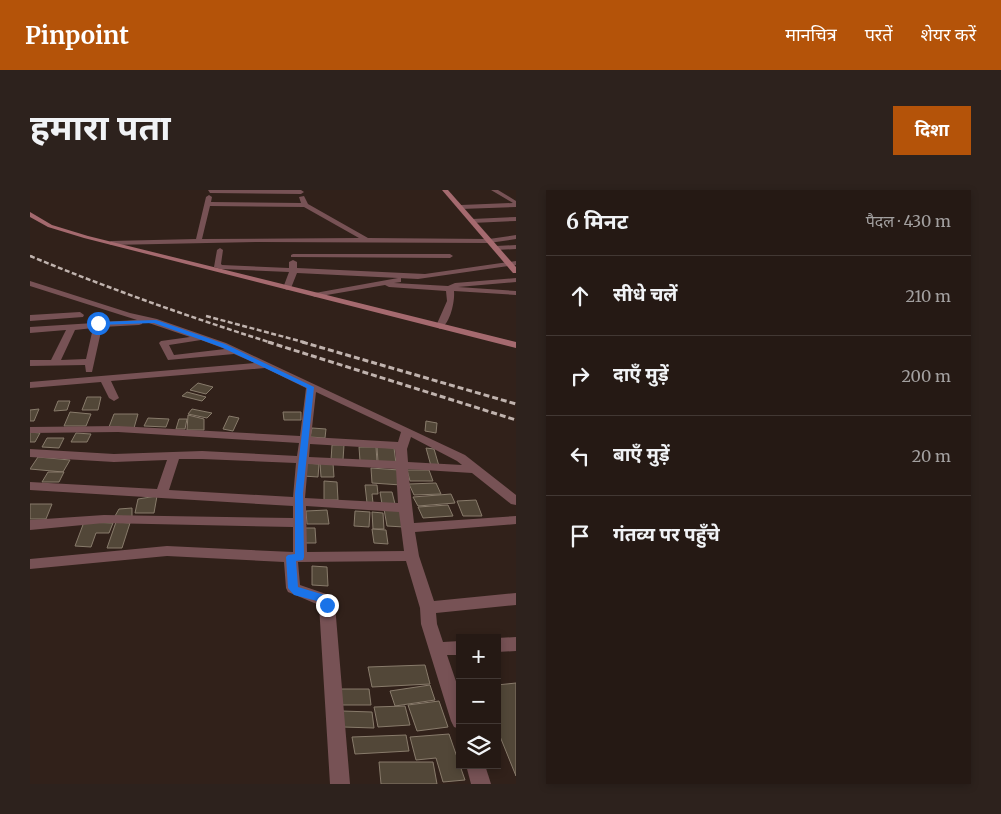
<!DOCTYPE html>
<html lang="hi">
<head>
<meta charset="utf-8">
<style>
  body { margin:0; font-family:Merriweather,"Noto Sans Devanagari",serif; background:#2d221d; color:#f1f3f6 }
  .controls { position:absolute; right:15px; bottom:15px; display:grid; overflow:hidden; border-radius:0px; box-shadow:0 2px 8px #0003 }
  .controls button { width:45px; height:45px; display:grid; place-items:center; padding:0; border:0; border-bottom:1px solid #423834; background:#251914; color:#f1f3f6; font:25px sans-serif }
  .stop { position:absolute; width:15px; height:15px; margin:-11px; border:4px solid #1a73e8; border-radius:50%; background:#fff }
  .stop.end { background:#1a73e8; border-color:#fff; box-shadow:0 1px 5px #0008 }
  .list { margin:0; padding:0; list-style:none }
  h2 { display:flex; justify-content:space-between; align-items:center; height:65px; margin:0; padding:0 20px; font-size:21px }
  h2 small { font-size:16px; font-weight:400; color:#a3a0a0 }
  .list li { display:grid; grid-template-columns:32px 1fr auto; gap:15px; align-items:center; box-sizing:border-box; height:80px; padding:0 20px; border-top:1px solid #423834 }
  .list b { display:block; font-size:19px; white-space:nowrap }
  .list em { font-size:16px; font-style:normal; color:#a3a0a0 }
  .icon { flex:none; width:28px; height:28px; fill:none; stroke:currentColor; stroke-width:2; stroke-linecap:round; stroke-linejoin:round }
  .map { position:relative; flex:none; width:486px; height:594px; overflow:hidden; border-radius:0px }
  header { display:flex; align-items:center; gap:30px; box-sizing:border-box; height:70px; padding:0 25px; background:#b45309; color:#fff }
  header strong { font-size:24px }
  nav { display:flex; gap:28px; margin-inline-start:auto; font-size:18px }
  .intro { display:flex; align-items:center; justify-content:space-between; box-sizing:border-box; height:120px; padding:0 30px }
  h1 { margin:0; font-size:35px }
  .button { padding:12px 22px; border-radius:0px; background:#b45309; color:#fff; font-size:18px; font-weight:700 }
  main { display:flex; gap:30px; padding:0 30px }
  aside { flex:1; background:#251914; border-radius:0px; box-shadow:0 2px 8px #0003 }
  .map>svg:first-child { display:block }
</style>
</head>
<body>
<header>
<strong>Pinpoint</strong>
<nav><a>मानचित्र</a><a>परतें</a><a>शेयर करें</a></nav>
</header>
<div class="intro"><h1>हमारा पता</h1><a class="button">दिशा</a></div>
<main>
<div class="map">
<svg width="486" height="594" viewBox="0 0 486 594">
  <rect width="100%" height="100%" fill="#31211a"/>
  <!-- building -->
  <g fill="#524738" stroke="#887b6b">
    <polygon points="168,193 183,197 176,204 160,200"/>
    <polygon points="157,202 176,207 172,211 152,206"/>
    <polygon points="57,207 71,207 68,220 52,220"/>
    <polygon points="28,211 40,211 37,220 24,221"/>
    <polygon points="9,219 4,231 0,231 0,220"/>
    <polygon points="162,219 182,223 177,228 158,224"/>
    <polygon points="40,222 61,224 56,236 34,236"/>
    <polygon points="253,222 271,222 271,230 254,230"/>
    <polygon points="84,224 108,224 104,238 79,237"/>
    <polygon points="158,225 174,229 174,240 157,240"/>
    <polygon points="199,226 209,228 203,241 193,239"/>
    <polygon points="118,228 139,229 136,237 114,236"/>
    <polygon points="149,229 157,229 155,239 146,239"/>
    <polygon points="396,231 407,233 406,243 395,241"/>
    <polygon points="282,238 296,239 295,248 280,247"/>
    <polygon points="0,242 10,243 5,252 0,252"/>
    <polygon points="46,243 61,244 57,252 41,252"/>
    <polygon points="17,248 34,248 29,258 12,257"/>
    <polygon points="302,255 314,255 313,270 301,270"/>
    <polygon points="329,257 346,257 347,272 330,271"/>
    <polygon points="347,257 364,258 366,273 348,272"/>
    <polygon points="396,258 404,259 409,276 401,276"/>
    <polygon points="8,267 40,270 33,282 0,279"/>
    <polygon points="275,273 289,274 288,287 273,286"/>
    <polygon points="290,273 303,273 304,287 291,287"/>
    <polygon points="341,278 369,280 371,295 342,293"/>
    <polygon points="377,280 399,280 403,291 380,291"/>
    <polygon points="18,282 34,282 29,292 12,292"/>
    <polygon points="294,291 307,292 308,310 294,310"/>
    <polygon points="406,293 411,304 384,305 379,294"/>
    <polygon points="335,295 347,295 348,304 342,304 343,313 337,313"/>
    <polygon points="350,302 362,302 365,314 352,314"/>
    <polygon points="421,304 425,313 388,316 383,307"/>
    <polygon points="127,306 124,323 105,323 108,309"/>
    <polygon points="446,310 452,326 433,326 427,311"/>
    <polygon points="0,314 22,314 16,329 0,329"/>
    <polygon points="418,315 423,326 393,328 388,317"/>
    <polygon points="102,318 102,327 85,326 89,319"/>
    <polygon points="354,319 370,319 374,337 357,336"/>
    <polygon points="297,320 299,334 277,334 276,321"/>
    <polygon points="325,321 340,322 339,337 324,336"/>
    <polygon points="342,322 353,323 354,339 343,339"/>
    <polygon points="54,332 83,333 79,343 66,343 61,357 45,356"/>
    <polygon points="86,332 100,333 92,358 77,358"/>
    <polygon points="272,338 285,338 286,353 273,353"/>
    <polygon points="342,339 356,340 358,354 344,353"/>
    <polygon points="282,376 297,377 298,396 282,395"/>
    <polygon points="395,475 400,494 342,497 338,477"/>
    <polygon points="486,493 486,586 467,539 467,495"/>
    <polygon points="400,495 405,510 365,516 360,501"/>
    <polygon points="308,499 339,499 341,515 309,515"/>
    <polygon points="409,511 418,537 387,541 378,515"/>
    <polygon points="375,516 380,535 348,537 344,517"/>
    <polygon points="312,521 342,522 344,538 313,537"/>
    <polygon points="419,544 435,590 413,592 406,568 386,570 380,547"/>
    <polygon points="376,545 379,561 325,564 322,547"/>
    <polygon points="349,572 403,572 407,594 351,594"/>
  </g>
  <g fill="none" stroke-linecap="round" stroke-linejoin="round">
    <!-- street -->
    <g fill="#775255" fill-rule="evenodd">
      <polygon points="178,0 271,0 274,2 271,4 180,3"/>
      <polygon points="461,0 468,0 486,11 486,17 431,19 428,17 431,15 483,13"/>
      <path d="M179,5l3,2 -1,5 90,1 -2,-6 5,-1 4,8 60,34 121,1 27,-4v4l-27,4 -231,-1 -147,3 -3,-2 3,-2 85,-2 10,-42zM180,16l94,1 55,31 -157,1z"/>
      <polygon points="486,27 486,31 442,33 439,31 442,29"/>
      <polygon points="486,55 486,59 466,60 463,58 466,56"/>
      <polygon points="190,58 193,60 191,74 192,75 259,78 259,72 263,70 267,72 267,78 395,84 486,71 486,75 388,89 267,83 261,98 257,100 253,98 259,82 191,79 184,77 187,60"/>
      <polygon points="263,64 420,64 423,66 420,68 261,67 261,65"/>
      <path d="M368,88h3v4l-7,1 54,3 7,-3 61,-5v4l-58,5 58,4v4l-62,-4c1,11 -4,33 -14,38l-4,-3 11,-25 -1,-10 -57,-4 -4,-2 -70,12 -4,-2 4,-2z"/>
      <path d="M0,91l100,32 27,6 69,24 239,112 51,40v10l-5,-1 -39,-31 -64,-4 6,54 102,-7v8l-101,8 4,24 15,45 82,-8v12l-80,8 1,11 6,18 17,-1v14h-13l13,38v36l-6,-2 -3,-6 -30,-97 -1,-16 -14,-47 -108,1 2,23 29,10 6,10 15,179h-20l-11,-179 -31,-13 -2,-4 -2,-26 -117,-6 -137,13v-10l137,-13 126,6v-25l-189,-4 -74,7v-10l74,-5 189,3v-12l-263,-16v-8l127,7 10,-29 -53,2 -84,-5v-8l84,5 88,-3 95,5 2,-13 -181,-11 -88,1v-6l88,-1 182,10 6,-48 -41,-20 -154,13 8,17 -5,3 -5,-3 -8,-16 -71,6v-6l225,-19 -21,-9 -66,6 -9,-17 2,-2 29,-4 -47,-16 -1,3 -3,1 -37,2 -10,45h-6l-1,-7 -55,1v-6h21l15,-30 -36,3v-6l64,-4 4,-3 4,2 35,-2 -107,-34zM63,138l-7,31 -25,1 14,-30zM171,150l24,9 -51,6 -5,-10zM286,202l85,40 -3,10 -87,-5zM381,247l46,24 5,4 -54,-3 -1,-13zM280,254l85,5 1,12 -87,-4zM149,269h23l94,4 -3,34 -124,-7zM278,274l88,5 2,34 -93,-5zM276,316l93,6 5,39 -97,1z"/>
      <polygon points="50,122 54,125 53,127 0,131 0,125"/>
      <polygon points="486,447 486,461 467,462 467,448"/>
      <polygon points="436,575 455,575 461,594 441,594"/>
    </g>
    <!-- secondary -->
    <g fill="#a56a6f" fill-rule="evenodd">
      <polygon points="412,0 418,0 486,77 486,83 483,83"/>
      <polygon points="0,22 22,35 58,46 486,152 486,158 54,48 18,37 0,27"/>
    </g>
    <!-- rail-far2 -->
    <polyline stroke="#c0b3ae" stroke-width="2" stroke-dasharray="4 2" stroke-linecap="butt" points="0,66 3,67"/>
    <!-- rail-far1 -->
    <g stroke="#c0b3ae" stroke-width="2.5" stroke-dasharray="5 2.5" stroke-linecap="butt">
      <path d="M0,66c80,33 159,61 242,87"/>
      <polyline points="176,126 277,153"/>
    </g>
    <!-- rail -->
    <g stroke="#c0b3ae" stroke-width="3" stroke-dasharray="6 3" stroke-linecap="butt">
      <polyline points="238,152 486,230"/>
      <polyline points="272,152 486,214"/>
    </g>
  </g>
  <!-- route -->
  <polygon fill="#1a73e8" points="126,130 195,154 284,197 273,303 274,367 273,370 266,371 268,397 298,406 302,415 301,417 293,417 291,412 264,405 258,398 256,367 258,365 265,364 265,303 277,198 191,157 124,133 68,135 66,133 68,132"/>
</svg>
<div class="controls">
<button>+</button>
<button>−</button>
<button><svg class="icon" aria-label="layers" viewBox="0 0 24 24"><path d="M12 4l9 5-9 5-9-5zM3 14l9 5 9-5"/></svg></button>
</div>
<div class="stop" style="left:68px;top:133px"></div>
<div class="stop end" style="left:297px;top:415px"></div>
</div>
<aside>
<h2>6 मिनट<small>पैदल · 430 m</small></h2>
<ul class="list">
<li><svg class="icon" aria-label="ahead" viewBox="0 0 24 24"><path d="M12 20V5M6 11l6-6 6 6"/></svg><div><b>सीधे चलें</b></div><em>210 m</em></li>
<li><svg class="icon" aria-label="right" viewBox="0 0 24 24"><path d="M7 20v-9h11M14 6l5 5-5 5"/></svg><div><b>दाएँ मुड़ें</b></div><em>200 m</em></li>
<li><svg class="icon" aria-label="left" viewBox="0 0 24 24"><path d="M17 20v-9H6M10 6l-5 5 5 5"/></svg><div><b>बाएँ मुड़ें</b></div><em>20 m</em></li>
<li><svg class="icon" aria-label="arrive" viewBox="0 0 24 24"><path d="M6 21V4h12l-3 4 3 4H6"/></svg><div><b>गंतव्य पर पहुँचे</b></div></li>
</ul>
</aside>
</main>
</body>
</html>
